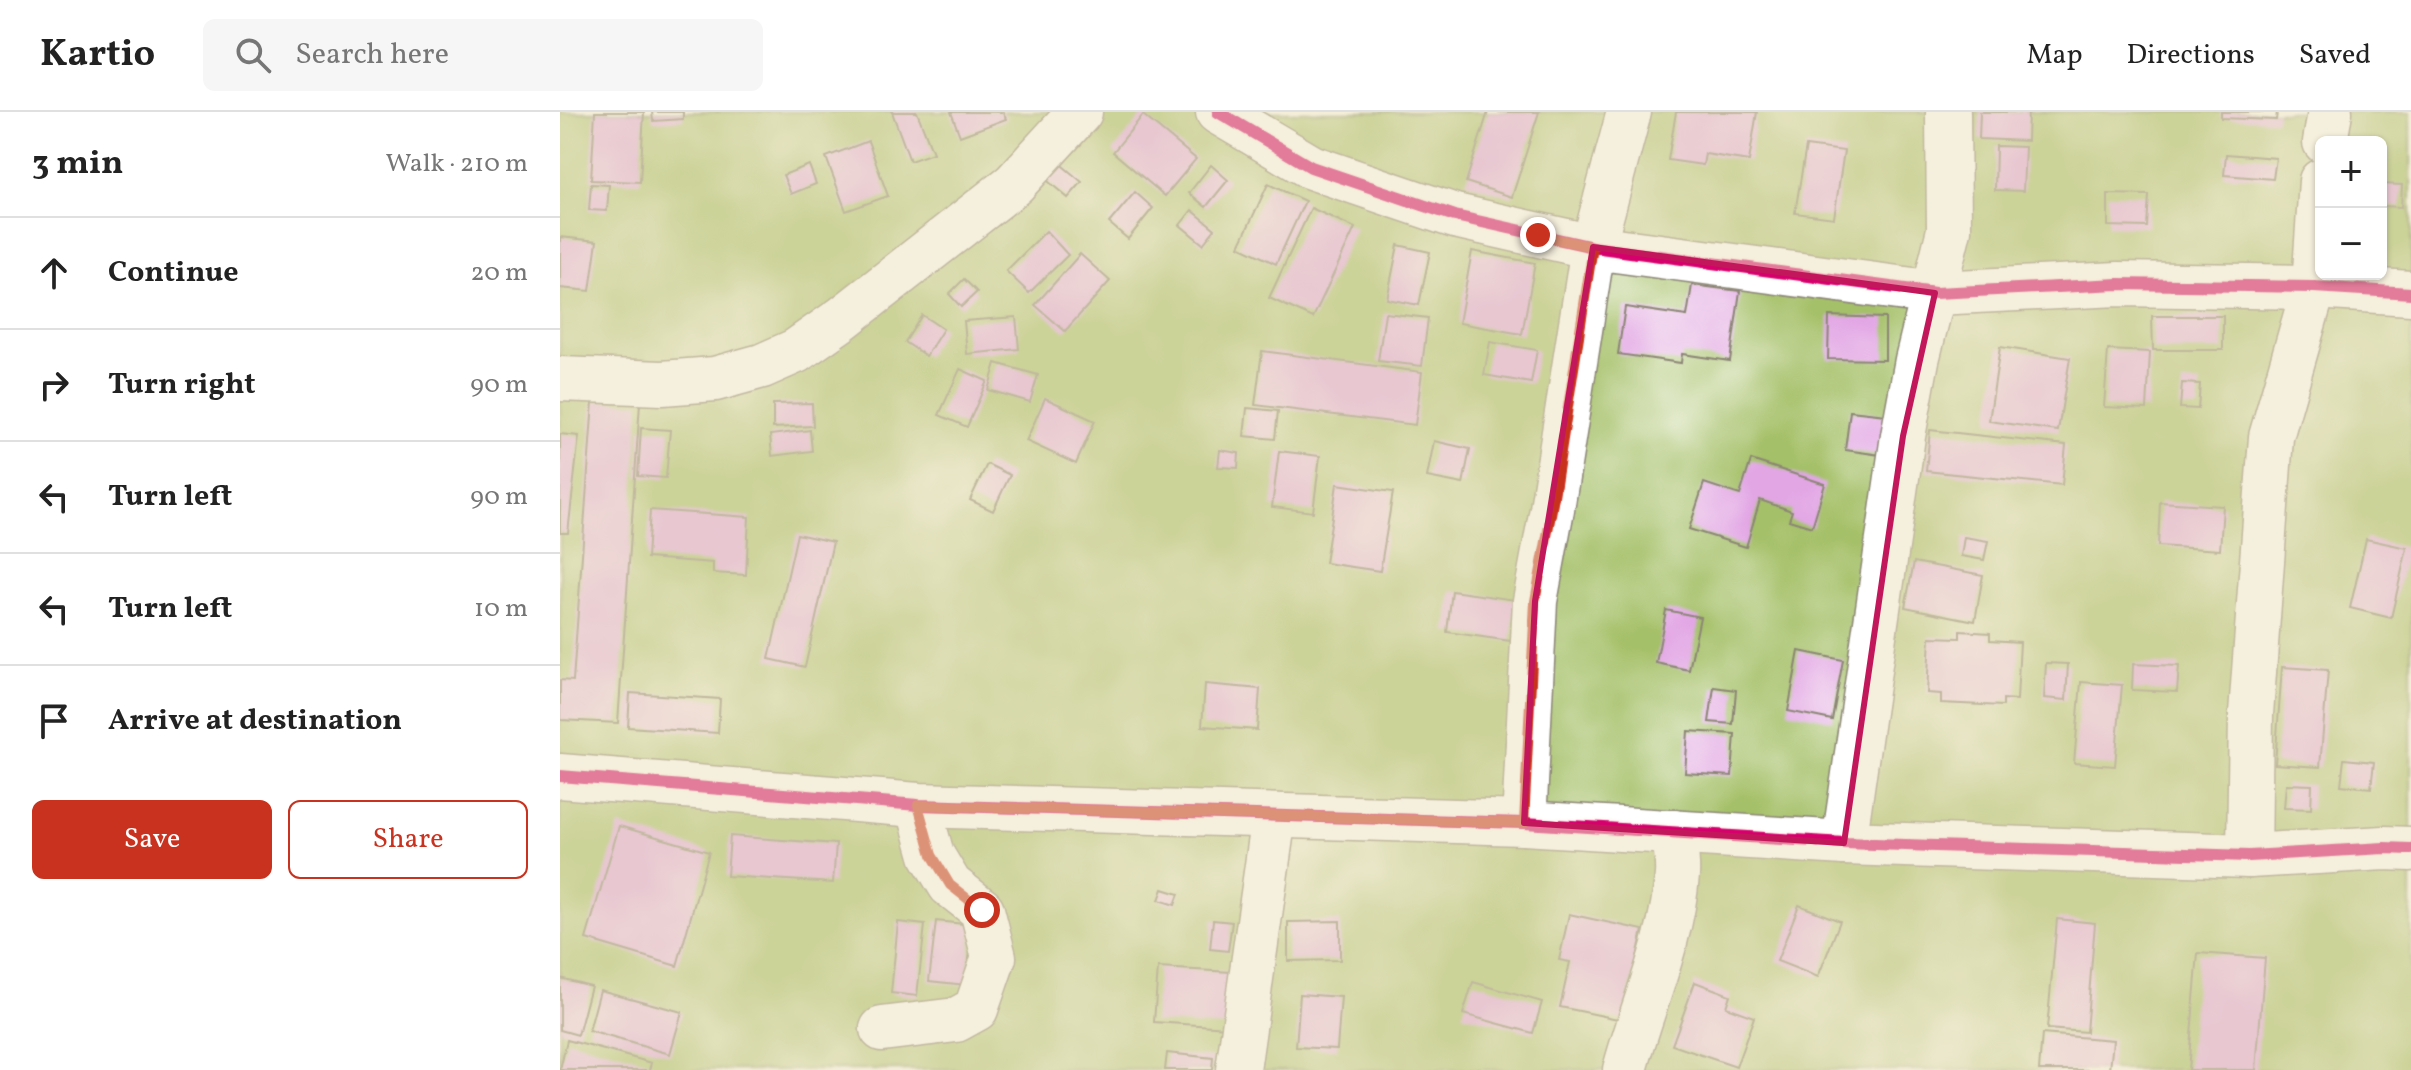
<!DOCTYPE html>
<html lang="en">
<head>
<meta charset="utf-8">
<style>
  body { margin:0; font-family:Vollkorn,serif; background:#f6f6f6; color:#222 }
  .controls { position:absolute; right:24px; top:24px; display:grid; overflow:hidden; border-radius:12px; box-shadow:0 2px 6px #0004 }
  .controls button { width:72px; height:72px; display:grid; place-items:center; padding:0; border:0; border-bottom:2px solid #e0e0e0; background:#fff; color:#222; font:40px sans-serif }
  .stop { position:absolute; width:24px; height:24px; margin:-18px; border:6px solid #c8321e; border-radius:50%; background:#fff }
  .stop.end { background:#c8321e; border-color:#fff; box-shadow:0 2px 8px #0008 }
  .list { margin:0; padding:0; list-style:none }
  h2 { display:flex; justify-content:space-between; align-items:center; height:104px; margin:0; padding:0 32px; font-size:34px }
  h2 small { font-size:26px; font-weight:400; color:#767676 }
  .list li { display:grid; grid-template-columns:52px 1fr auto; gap:24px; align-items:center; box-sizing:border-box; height:112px; padding:0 32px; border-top:2px solid #e0e0e0 }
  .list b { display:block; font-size:30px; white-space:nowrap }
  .list em { font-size:26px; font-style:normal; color:#767676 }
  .actions { display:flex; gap:16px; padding:24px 32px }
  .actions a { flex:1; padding:18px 0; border:2px solid #c8321e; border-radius:12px; text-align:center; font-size:28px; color:#c8321e }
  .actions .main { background:#c8321e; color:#fff }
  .icon { flex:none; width:44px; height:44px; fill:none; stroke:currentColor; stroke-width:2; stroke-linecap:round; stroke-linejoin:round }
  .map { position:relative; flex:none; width:1851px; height:958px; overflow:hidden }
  header { display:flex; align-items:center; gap:48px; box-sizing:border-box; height:112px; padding:0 40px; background:#fff; border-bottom:2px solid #e0e0e0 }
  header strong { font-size:38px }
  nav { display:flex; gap:44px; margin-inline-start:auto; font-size:28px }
  .search { width:560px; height:72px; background:#f6f6f6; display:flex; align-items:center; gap:20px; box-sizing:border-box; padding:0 28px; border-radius:12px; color:#767676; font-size:30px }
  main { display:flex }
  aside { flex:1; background:#fff }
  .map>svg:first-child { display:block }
</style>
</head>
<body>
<header>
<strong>Kartio</strong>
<div class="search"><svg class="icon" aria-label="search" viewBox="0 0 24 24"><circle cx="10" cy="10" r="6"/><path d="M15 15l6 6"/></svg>Search here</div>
<nav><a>Map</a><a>Directions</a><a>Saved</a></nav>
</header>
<main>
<aside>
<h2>3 min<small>Walk · 210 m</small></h2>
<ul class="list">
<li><svg class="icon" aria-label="ahead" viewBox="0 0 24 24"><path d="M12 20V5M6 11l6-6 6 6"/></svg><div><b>Continue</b></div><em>20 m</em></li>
<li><svg class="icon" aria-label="right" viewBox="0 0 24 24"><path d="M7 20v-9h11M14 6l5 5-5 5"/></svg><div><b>Turn right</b></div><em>90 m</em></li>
<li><svg class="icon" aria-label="left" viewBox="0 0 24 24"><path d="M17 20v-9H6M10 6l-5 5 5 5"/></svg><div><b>Turn left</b></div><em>90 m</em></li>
<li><svg class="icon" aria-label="left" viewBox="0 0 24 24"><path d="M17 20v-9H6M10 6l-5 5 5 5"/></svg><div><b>Turn left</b></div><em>10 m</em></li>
<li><svg class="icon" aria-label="arrive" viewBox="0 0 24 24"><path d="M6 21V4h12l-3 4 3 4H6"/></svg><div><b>Arrive at destination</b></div></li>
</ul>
<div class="actions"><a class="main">Save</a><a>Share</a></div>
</aside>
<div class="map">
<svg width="1851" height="958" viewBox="0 0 1851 958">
  <rect width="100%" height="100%" fill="#fdfcf7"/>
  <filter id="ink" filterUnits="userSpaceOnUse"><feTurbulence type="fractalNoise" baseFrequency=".0125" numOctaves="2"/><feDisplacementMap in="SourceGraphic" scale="16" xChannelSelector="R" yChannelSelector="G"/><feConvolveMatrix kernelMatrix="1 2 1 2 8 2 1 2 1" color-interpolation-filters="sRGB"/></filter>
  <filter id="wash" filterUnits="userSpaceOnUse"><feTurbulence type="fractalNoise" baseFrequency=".006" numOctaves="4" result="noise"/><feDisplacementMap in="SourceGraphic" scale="32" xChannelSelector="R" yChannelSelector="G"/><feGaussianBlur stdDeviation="1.8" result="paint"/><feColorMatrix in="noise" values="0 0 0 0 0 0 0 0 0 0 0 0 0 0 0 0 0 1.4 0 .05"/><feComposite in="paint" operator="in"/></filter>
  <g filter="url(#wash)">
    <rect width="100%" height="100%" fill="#ece2c1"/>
    <!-- green -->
    <path fill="#a4c067" stroke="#687649" stroke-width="2" fill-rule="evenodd" d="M0,0h1851v958h-1851zM1761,30h60v132h-60z"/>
    <g id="blocks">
      <!-- building -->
      <g fill="#e2a6e5">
        <polygon points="35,0 84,0 80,70 31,68"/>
        <polygon points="92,0 123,0 123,7 93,9"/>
        <polygon points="332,0 357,0 373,41 350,49"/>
        <polygon points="391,0 443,0 446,7 400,24"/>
        <polygon points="928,0 979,0 952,85 906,70"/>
        <polygon points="1116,0 1197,0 1189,49 1145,42 1143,53 1108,48"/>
        <polygon points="1420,0 1468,0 1467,29 1419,27"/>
        <polygon points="1661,0 1717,0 1716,8 1661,6"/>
        <polygon points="583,3 636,47 605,84 553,40"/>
        <polygon points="308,29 328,84 286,99 266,45"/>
        <polygon points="1246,34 1284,39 1274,106 1235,101"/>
        <polygon points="1436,34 1465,35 1463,79 1435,78"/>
        <polygon points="1666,42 1716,46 1713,67 1664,63"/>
        <polygon points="497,49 522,70 508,86 483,65"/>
        <polygon points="249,53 256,72 231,82 223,63"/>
        <polygon points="651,53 668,68 646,95 629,81"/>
        <polygon points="31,72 49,73 47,99 29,98"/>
        <polygon points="708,72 745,89 716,152 679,134"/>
        <polygon points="1822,72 1842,73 1841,95 1821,94"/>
        <polygon points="575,80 593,96 568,127 549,111"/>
        <polygon points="1548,82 1589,83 1587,115 1548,114"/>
        <polygon points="751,96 795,116 753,206 709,186"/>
        <polygon points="632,98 655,117 643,132 620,113"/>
        <polygon points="486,119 508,143 469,181 446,159"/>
        <polygon points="0,125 37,129 30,179 0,176"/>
        <polygon points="838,133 870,140 859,193 827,187"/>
        <polygon points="912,139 975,151 962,222 899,211"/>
        <polygon points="520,142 550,169 505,219 475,193"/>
        <polygon points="404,167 417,180 401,195 389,182"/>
        <polygon points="1132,173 1180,179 1170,249 1122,242 1121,251 1058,242 1065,195 1127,204"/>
        <polygon points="825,201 868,206 862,254 818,249"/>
        <polygon points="362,203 383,217 366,244 345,230"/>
        <polygon points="1269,204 1325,206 1325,248 1268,247"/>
        <polygon points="1592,204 1663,204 1663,238 1593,238"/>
        <polygon points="456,205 459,237 407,242 404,209"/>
        <polygon points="930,230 977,238 971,271 924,263"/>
        <polygon points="1440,235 1510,246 1498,319 1429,309"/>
        <polygon points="1548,238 1590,240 1587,297 1544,295"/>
        <polygon points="702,239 862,260 855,313 695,293"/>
        <polygon points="436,251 478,263 470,290 428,278"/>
        <polygon points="400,257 427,269 407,315 379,303"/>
        <polygon points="1622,271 1640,272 1638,297 1620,296"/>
        <polygon points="485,286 535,309 516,352 466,329"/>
        <polygon points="33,289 80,291 58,611 0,608 0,568 13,569"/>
        <polygon points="252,291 253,314 213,316 213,292"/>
        <polygon points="687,296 718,299 715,327 684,324"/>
        <polygon points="1290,299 1326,303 1321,343 1285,338"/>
        <polygon points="81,316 110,318 106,366 78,364"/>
        <polygon points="250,318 252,339 212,344 210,323"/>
        <polygon points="1370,318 1506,333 1502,373 1366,359"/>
        <polygon points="0,322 19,324 8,421 0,421"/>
        <polygon points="874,329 910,337 903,372 867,365"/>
        <polygon points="660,338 679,341 678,356 658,355"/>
        <polygon points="719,339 760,344 753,400 712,395"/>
        <polygon points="1191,348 1265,372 1252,415 1229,408 1232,399 1200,388 1186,435 1129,417 1144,371 1180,383"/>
        <polygon points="427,352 450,363 433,399 410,388"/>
        <polygon points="777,372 833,380 820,459 765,451"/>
        <polygon points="1600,390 1663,394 1660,438 1598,434"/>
        <polygon points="90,398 189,405 186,463 153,461 153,451 87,446"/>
        <polygon points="237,422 273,430 245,555 209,547"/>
        <polygon points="1404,425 1428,429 1424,448 1401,444"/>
        <polygon points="1806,427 1847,436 1831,506 1790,496"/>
        <polygon points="1354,450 1423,463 1415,509 1345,495"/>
        <polygon points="892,479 956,488 951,529 887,520"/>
        <polygon points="1106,498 1140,505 1129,558 1096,551"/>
        <polygon points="1400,519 1430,521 1430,528 1460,530 1457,588 1443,587 1443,594 1381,591 1381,582 1367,581 1370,525 1400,526"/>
        <polygon points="1239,539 1283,548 1272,608 1228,599"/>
        <polygon points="1486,551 1508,552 1506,588 1484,586"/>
        <polygon points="1573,552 1619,554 1617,580 1572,578"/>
        <polygon points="1722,555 1768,558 1760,655 1715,652"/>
        <polygon points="1521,570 1562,573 1555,654 1514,651"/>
        <polygon points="645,572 700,577 697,618 642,614"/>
        <polygon points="1154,575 1176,578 1173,612 1149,610"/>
        <polygon points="70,581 160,587 158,621 68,615"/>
        <polygon points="1128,619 1175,622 1172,664 1125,661"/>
        <polygon points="1784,647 1814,650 1811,676 1781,673"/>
        <polygon points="1726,672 1752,673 1751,697 1724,696"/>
        <polygon points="59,714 149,740 117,854 26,827"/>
        <polygon points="170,724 276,732 273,771 167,764"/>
        <polygon points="603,777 619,782 615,793 599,788"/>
        <polygon points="1239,793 1280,809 1258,865 1217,849"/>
        <polygon points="1009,802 1083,818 1063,908 1000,895 1010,850 999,848"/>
        <polygon points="1497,807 1535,811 1526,920 1487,917"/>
        <polygon points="653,808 672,810 668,839 650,837"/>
        <polygon points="376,809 413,813 406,873 369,869"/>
        <polygon points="780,809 780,848 728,849 728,810"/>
        <polygon points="338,810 365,813 357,884 331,881"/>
        <polygon points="1638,841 1705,846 1696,958 1628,958"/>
        <polygon points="598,856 672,860 668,915 594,910"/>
        <polygon points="0,866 31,874 18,923 0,918"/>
        <polygon points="913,870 982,890 973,921 903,902"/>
        <polygon points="1135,870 1170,883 1166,895 1194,905 1176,955 1112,933"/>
        <polygon points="40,878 122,900 110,942 29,919"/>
        <polygon points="740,882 781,885 777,937 736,935"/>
        <polygon points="1482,922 1553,928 1550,958 1479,958"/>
        <polygon points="7,928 92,951 90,958 0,958"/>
        <polygon points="607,941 653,946 652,958 605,958"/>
      </g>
    </g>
  </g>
  <g filter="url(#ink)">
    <use href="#blocks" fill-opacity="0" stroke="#8c8676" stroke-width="2"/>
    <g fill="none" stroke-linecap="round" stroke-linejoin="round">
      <!-- minor casing -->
      <g stroke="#8c8676" stroke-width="47">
        <g id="minor">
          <polyline points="658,0 751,55 895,104 1033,135 1375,181 1558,172 1754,175 1851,181"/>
          <polyline points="1765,30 1770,0"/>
          <polyline points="0,267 102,271 155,267 202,254 236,239 283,206 454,72 520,0"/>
          <polyline points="0,664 358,693 964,711 1284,731 1689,744 1824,736 1851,737"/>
          <polyline points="964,711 975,489 992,397 1033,135 1069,0"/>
          <polyline points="1284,731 1343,324 1357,248 1389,118 1388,0"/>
          <polyline points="1689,744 1691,602 1711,325 1754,175 1761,69"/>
          <polyline points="322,917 396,908 416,897 434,845 422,798 390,773 372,743 358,693"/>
          <polyline points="678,958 714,704"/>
          <path d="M1065,958c17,-64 47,-128 52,-195 1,-14 -2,-29 -3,-43"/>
        </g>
      </g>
      <!-- minor -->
      <use href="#minor" stroke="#fff" stroke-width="44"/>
      <!-- cycleway casing -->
      <g stroke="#fdfcf7" stroke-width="17">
        <g id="cycleway">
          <polyline points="658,0 751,55 895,104 1033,135 1375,181 1558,172 1754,175 1851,181"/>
          <polyline points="0,664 358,693 964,711 1284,731 1689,744 1824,736 1851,737"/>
        </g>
      </g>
      <!-- cycleway -->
      <use href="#cycleway" stroke="#d6006c" stroke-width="12"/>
    </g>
  </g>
  <g fill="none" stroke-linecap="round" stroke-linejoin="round" filter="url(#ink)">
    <!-- route -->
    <polyline stroke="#c8321e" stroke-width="10" points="422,798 390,773 372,743 358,693 964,711 975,489 992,397 1033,135 978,123"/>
  </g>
  <!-- marked area -->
  <path d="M0 0H1851V958H0ZM1033,135l342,46 -32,143 -59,407 -320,-20 11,-222z" fill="#ece2c1" fill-opacity=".55" fill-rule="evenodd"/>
  <path fill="none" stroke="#c2185b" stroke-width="6" stroke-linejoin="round" d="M1033,135l342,46 -32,143 -59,407 -320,-20 11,-222z"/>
</svg>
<div class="controls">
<button>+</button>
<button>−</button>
</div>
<div class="stop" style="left:422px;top:798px"></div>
<div class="stop end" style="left:978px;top:123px"></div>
</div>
</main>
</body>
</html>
